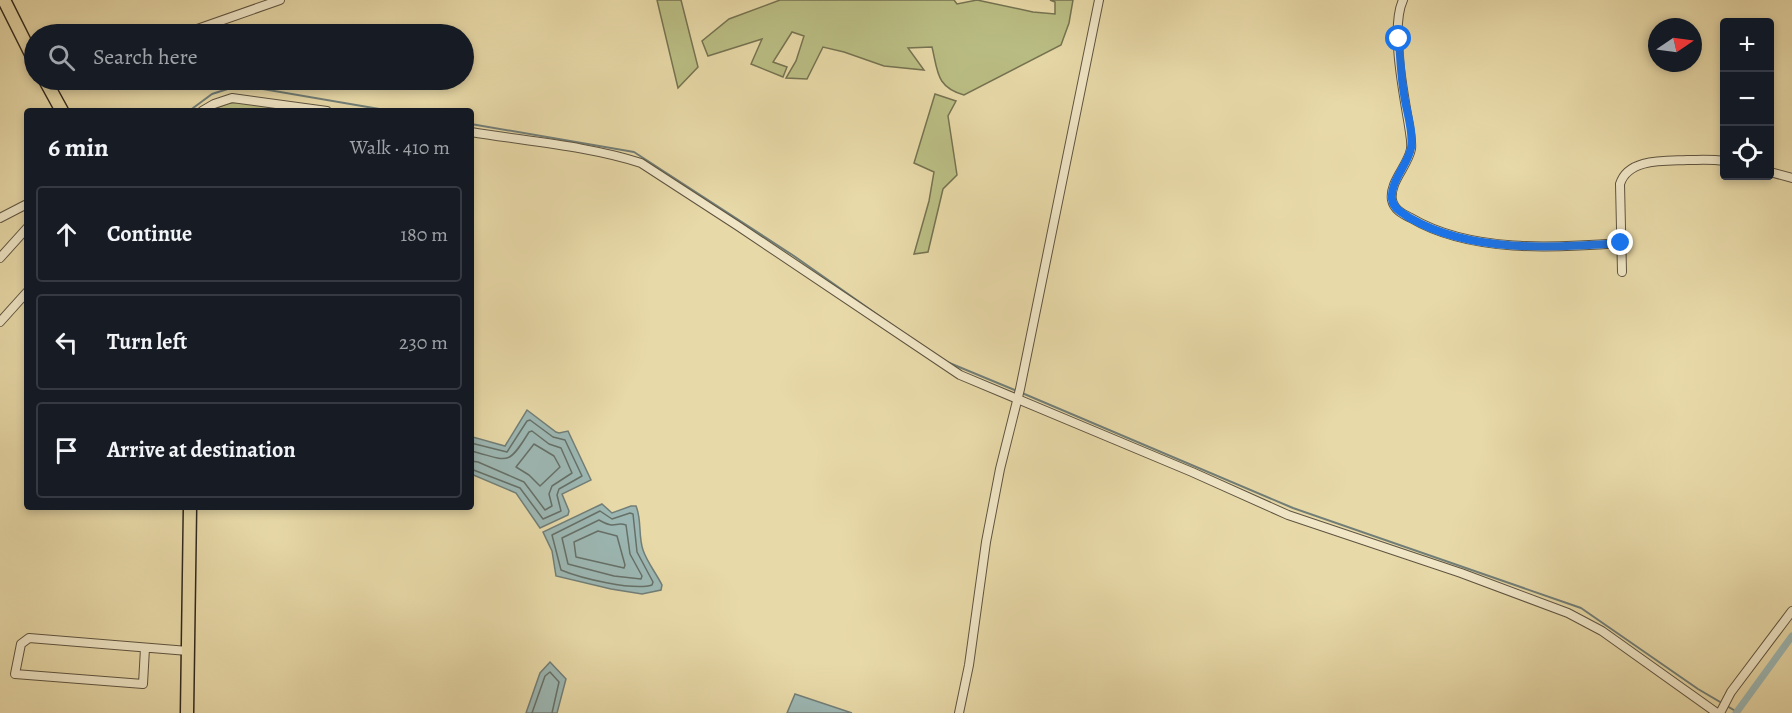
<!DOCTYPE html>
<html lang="en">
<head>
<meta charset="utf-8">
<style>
  body { margin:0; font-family:Alegreya,serif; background:#20242c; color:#f1f3f6 }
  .controls { position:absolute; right:18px; top:18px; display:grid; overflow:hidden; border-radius:6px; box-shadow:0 3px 9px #0003 }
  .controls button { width:54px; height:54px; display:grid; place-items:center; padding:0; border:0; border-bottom:2px solid #363941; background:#171b24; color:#f1f3f6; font:30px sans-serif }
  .compass { position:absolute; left:1648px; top:18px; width:54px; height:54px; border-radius:50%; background:#171b24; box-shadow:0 3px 9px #0003; rotate:77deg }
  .stop { position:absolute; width:18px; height:18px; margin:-14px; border:4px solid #1a73e8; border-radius:50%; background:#fff }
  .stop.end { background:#1a73e8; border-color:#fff; box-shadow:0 2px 6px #0008 }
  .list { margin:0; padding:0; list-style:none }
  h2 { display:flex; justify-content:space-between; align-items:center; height:78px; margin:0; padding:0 24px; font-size:26px }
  h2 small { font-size:20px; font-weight:400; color:#9ea1a6 }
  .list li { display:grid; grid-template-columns:39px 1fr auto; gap:18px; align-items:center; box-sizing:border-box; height:96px; margin:0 12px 12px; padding:0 12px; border:2px solid #363941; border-radius:6px }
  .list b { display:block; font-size:22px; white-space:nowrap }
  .list em { font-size:20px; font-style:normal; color:#9ea1a6 }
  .icon { flex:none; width:33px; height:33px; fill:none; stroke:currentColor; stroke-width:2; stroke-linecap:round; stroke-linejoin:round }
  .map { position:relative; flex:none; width:1792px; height:713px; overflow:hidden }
  .search { position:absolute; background:#171b24; box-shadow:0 3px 9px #0003; left:24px; top:24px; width:450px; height:66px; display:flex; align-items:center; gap:15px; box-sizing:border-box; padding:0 21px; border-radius:33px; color:#9ea1a6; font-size:22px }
  .panel { position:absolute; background:#171b24; box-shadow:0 3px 9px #0003; left:24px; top:108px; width:450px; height:402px; border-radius:6px }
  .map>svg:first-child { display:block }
</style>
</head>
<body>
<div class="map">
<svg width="1792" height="713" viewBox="0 0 1792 713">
  <rect width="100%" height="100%" fill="#e8d9a8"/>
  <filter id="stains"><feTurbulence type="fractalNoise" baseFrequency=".00333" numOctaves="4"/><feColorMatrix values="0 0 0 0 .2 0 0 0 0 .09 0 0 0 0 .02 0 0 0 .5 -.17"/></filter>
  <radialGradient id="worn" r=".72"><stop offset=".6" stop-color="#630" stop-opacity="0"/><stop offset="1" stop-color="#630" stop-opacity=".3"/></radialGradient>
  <!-- green -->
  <g fill="#babe84" stroke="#757351" stroke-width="1.5">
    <polygon points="657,0 681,0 698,67 678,88"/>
    <path d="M780,0h174l3,4 20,-4 56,12 22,2v-12l-5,-2h23l-4,23 -8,22 -97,50c-28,-8 -26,-23 -32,-48l-24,1 16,22 -40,-4 -40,-14 -21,-5 -16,32 -21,-1 10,-17 8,-25 -12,-4 -19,30 14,5 -4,10 -32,-13 11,-25 -54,17 -6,-15 27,-22z"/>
    <polygon points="935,94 956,101 948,116 957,175 943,189 928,252 914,254 929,201 934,172 914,163"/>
    <polygon points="241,102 269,104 299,111 208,111 229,103"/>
  </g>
  <!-- water -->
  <g fill="#9cb7b3" stroke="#717e77" stroke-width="1.5">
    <polygon points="527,410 556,432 559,433 568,431 591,480 562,494 569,511 568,515 540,528 516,493 471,474 471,440 473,437 505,446"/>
    <path d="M602,504l10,9 19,-7h5c6,14 2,29 7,44 4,12 13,23 19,35l-1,5 -19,4 -31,-5 -55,-13 -4,-25 -9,-19z"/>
    <polygon points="550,662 566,679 557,713 526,713 540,673"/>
    <polygon points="795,694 852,713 787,713"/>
  </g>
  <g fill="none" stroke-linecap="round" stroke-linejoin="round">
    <!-- shore -->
    <g stroke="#667068" stroke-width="1.5">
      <polyline points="471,443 507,452 527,421 530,420 553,437 565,440 582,476 559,489 557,495 561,511 543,519 520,488 471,469"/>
      <polygon points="534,444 554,456 560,467 540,486 529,475 516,467"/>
      <path d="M471,451c37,9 36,17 58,-19l3,-1 17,13 12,4 11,25 -20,13 -3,8 3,12 -7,4 -21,-28 -46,-20 -7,-1"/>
      <path d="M600,511l12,8 18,-6 3,1 4,38 16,30 -1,3c-19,6 -72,-7 -91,-15l-9,-35z"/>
      <path d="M599,520c17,10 16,1 27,5l4,29 12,22 -1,3 -27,-3 -46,-12 -6,-26z"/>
      <polygon points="598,531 617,536 625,565 624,568 576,557 574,542"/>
      <polyline points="532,713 545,676 550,672 559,682 552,713"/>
    </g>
    <!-- stream -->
    <g stroke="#717e77" stroke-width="2">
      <polyline points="189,111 212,94 240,85 391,111"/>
      <polyline points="471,124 634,152 794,256 905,334"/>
      <polyline points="947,362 1017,391"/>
      <polyline points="1022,393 1293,508 1581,608 1698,689 1739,713"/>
    </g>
    <!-- canal -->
    <polyline stroke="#9cb7b3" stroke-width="7" points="1736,713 1792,636"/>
    <!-- minor casing -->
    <g stroke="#5e5440" stroke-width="10">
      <g id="minor">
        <path d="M1403,0c-13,28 1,95 6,126 1,8 3,15 2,23 -3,17 -22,33 -19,51 2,10 11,14 19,18 59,35 144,30 210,25"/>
        <polyline points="183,34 280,0"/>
        <polyline points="202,111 214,104 232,98 327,111"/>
        <path d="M471,132c54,9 118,14 170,31l97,63 222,149 232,97 96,43 173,58 107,40 34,18 115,82"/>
        <polyline points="1770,172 1792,178"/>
        <polyline points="0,218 27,204"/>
        <polyline points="0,258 27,228"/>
        <path d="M1622,272l-2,-88c8,-26 45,-23 67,-24 12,0 25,-1 37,1"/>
        <polyline points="0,322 27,292"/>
        <polyline points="145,648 143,684 15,674 21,644 29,638 188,651"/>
        <polyline points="959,713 969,665 986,542 1000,469 1020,389 1099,0"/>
        <polyline points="1720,713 1731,692 1792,611"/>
      </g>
    </g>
    <!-- primary casing -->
    <g stroke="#30281e" stroke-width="15">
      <g id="primary">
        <polyline points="4,0 34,60"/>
        <polyline points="45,80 62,111"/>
        <polyline points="187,713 190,507"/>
      </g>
    </g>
    <!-- minor -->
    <use href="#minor" stroke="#f0e6c6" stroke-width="8"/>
    <!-- primary -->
    <use href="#primary" stroke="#e8d9a8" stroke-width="12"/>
  </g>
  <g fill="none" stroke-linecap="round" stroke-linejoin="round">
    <!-- route -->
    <path stroke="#1a73e8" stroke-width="8" d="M1399,39c1,18 2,37 5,55 2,17 10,37 7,54 -3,17 -21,33 -19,51 1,10 11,14 18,19 60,35 144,30 211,25"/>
  </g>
  <rect width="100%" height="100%" filter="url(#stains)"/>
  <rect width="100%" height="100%" fill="url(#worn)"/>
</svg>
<div class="controls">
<button>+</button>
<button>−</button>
<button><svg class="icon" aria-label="locate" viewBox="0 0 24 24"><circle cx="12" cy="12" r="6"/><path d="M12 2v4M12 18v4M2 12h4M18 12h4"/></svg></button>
</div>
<svg class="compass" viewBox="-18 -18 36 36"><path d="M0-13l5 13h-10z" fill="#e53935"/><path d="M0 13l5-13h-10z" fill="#9ea1a6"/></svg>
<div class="stop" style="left:1399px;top:39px"></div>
<div class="stop end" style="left:1621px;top:243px"></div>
<div class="search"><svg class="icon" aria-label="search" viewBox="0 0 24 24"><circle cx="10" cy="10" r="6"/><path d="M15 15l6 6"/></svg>Search here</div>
<section class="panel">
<h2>6 min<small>Walk · 410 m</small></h2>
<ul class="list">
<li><svg class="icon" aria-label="ahead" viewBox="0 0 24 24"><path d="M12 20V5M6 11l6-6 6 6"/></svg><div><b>Continue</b></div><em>180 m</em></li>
<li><svg class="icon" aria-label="left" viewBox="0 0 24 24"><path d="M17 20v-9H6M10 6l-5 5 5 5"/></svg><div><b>Turn left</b></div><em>230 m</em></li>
<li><svg class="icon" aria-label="arrive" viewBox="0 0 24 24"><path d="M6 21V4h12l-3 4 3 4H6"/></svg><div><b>Arrive at destination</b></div></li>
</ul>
</section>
</div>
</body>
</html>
